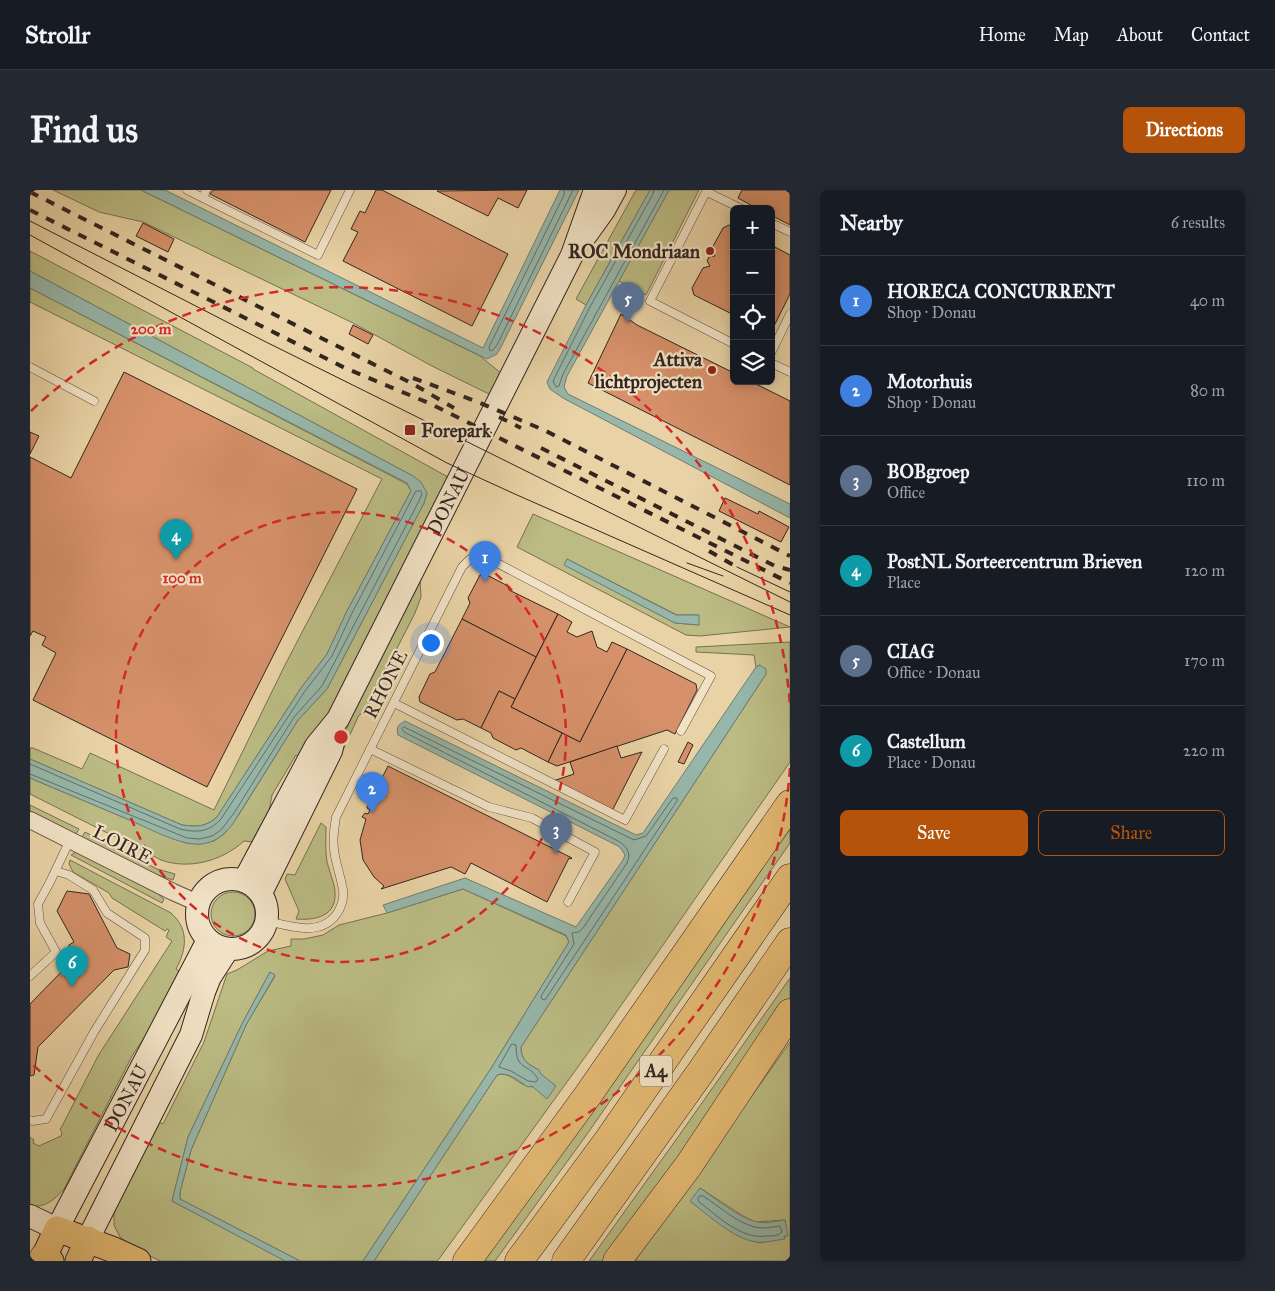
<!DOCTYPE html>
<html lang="en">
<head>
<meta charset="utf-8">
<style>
  body { margin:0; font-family:"IM FELL Great Primer",serif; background:#242831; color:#f1f3f6 }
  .controls { position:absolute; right:15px; top:15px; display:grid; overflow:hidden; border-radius:8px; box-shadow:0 2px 12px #0003 }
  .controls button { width:45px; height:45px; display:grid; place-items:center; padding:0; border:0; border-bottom:1px solid #363941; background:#171b24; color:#f1f3f6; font:25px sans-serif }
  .you { position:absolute; left:400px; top:452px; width:18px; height:18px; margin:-12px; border:4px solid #fff; border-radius:50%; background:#1a73e8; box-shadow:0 0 0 8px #1a73e833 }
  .badge { display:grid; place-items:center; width:32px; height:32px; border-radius:50%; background:#b45309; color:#fff; font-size:16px; font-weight:700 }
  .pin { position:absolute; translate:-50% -41px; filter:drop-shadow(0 1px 2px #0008) }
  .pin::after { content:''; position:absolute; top:26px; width:18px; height:15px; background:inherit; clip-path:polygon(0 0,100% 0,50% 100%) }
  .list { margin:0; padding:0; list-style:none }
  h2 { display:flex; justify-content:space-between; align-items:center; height:65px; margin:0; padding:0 20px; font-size:21px }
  h2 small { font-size:16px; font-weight:400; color:#9ea1a6 }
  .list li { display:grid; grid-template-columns:32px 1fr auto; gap:15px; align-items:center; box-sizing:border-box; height:90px; padding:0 20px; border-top:1px solid #363941 }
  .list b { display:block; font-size:19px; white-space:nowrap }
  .list p { margin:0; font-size:16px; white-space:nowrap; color:#9ea1a6 }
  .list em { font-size:16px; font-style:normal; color:#9ea1a6 }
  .actions { display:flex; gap:10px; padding:15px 20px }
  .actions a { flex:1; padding:11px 0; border:1px solid #b45309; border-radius:8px; text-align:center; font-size:18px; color:#b45309 }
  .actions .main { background:#b45309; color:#fff }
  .icon { flex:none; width:28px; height:28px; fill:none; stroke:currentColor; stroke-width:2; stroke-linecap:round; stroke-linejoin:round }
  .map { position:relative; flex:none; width:760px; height:1071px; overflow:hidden; border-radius:8px }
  header { display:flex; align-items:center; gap:30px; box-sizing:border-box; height:70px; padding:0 25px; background:#171b24; border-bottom:1px solid #363941 }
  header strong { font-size:24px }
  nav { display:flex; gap:28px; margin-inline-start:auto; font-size:18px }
  .intro { display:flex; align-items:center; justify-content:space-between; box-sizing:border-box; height:120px; padding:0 30px }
  h1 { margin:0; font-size:35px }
  .button { padding:12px 22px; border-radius:8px; background:#b45309; color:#fff; font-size:18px; font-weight:700 }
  main { display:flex; gap:30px; padding:0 30px }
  aside { flex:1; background:#171b24; border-radius:8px; box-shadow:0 2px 12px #0003 }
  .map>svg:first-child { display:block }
</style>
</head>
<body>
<header>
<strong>Strollr</strong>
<nav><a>Home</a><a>Map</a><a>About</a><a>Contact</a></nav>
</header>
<div class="intro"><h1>Find us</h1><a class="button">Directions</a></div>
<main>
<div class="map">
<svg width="760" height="1071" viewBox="0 0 760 1071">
  <rect width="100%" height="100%" fill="#e9d3a6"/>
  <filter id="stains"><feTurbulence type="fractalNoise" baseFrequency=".004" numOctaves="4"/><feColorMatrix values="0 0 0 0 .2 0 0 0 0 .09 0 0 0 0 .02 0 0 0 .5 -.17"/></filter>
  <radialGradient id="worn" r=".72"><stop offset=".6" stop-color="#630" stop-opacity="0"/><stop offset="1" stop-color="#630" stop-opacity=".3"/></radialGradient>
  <!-- green -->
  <g fill="#bbbb83" stroke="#767052" fill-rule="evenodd">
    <polygon points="23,0 111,0 450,166 472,184 461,205 402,176 323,133 113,32 69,22"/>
    <polygon points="606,0 620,0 556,115 546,109"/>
    <polygon points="639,0 669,0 616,105 589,91"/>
    <path d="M0,61l223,117v1l195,108 -121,241 -28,39 -3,-2 -24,40 -3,16 -16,31 -9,-1c-22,20 -55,29 -83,19l-131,-66v-16l128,54 28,11 14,1 14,-3 10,-7 14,-18 60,-96 29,-31 97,-186 3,-10 -14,-17 -383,-205z"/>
    <path d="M0,98l377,196 4,7 -65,122 -19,41 -26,34 -84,129c-11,10 -20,10 -35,8l-152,-66v-11h3l49,21 8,-16 124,57 71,-145 97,-186 -352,-177z"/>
    <path d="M503,324l257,113 -90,9 -14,-1 -169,-88zM537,369l110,56h21l1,10 -24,-2 -110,-58z"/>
    <polygon points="390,389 391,407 385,423 334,523 329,525 307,573 319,531"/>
    <path d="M760,452v120l-202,291 -149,206 -2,2h-63l123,-186c13,-4 19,8 30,11 5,2 22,0 29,0l-16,-12 -1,-4c-11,-6 -18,-9 -18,-23l245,-373 -6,-9 -4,2 -2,-12 -58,-3v-5z"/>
    <polygon points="0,615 49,639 46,644 0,621"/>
    <polygon points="760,630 760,653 555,947 465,1071 447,1071"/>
    <path d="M291,633l5,4c0,11 -1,23 1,35 2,8 5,15 7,23 6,28 -13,36 -38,34l3,-8 -14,-32 2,-5 8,1z"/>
    <polygon points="55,642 127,679 145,684 143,690 125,684 52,647"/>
    <polygon points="46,662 127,703 134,709 132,713 41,665"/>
    <path d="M40,670l101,53c18,16 16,36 5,56l10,6 -54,81 -68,133c-10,11 -19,19 -34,17v-69l4,3 -1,3 6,3 22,-10 1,-4 -2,-2 38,-74 74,-115 -6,-4 3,-7 -2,-1 -2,2 -53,-33 -3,-5 -36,-21 -4,-8z"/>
    <polygon points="433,699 536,746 539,752 460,880 333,1071 270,1071 150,1009 150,1002 161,960 216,835 245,786 240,782 213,832 158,947 142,1011 256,1071 130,1071 105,1058 90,1047 84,1035 84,1016 127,931 133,934 174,852 197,784 207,780 238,761 261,756 261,749 274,749 293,745 309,735 357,723"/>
    <circle cx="203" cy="724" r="22"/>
    <polygon points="760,788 760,811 575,1071 559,1071 648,947"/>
    <path d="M760,852v219h-155zM670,998l43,28 12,6 30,-2v18l-25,5 -23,-8 -46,-33z"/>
  </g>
  <!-- water -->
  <g fill="#97b7aa" stroke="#6f7d73">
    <polygon points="111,0 135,0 453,158 530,0 549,0 471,157 467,164 457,169"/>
    <polygon points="620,0 639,0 537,186 534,197 538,204 760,314 760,328 533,208 520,199 517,192 556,115"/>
    <path d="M0,81l383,205 8,6 6,11 -3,10 -97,186 -29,31 -66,105c-8,10 -18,18 -31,19 -20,2 -51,-15 -69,-23 -34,-14 -68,-29 -102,-43v-19l152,66c15,2 24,2 35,-8l84,-129 26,-34 19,-41 65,-122 -4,-8 -377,-195z"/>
    <polygon points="537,369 646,425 669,425 669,435 645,433 534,375"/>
    <path d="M730,475l6,4v5l-245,373c0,14 7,17 18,23l2,4 15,12 -9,13 -15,-13 -4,1c-9,-6 -20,-16 -31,-12l-123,186h-11l127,-191 79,-128 -3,-7 -103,-46 -76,24 -4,-8 82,-27 111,49 47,-67 2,-5 -3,-5 -4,-4 -220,-111c-2,-8 0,-10 7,-14l231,114 7,-2 113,-166z"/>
    <polygon points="240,782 245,785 216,835 161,960 150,1002 150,1009 270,1071 255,1071 142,1011 158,947 213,832"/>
    <path d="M670,998c15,10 40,31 58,34 9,2 18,-1 27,-2l3,16h-4l1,3c-9,1 -19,4 -28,3 -22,-2 -49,-27 -67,-41z"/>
  </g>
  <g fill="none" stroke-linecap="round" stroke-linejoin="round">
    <!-- shore -->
    <g stroke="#646e65" stroke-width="1">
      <polyline points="534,0 534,5 459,157 460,161 463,160 467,155 543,0"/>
      <polyline points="624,0 623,4 560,117 523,191 526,197 529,196 533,184 634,0"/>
      <path d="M374,537l230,113 12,-4 27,-38h4v3l-132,199 -3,-1 -1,-3 33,-52 -2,-11 7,-1 4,-4 44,-65c4,-9 1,-15 -7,-21l-216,-110 -2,-3z"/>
      <path d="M0,574l150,65c17,4 29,3 41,-10l84,-128 27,-35 19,-41 65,-124h5l1,3 -3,7 -97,185 -28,31 -60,96 -13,17 -9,6 -12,3 -13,-1 -157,-64"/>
      <path d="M482,854l4,1c0,27 12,17 22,34l-2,3 -8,-1 -17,-10 -12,-4z"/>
      <path d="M670,1006h3c16,10 34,27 52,31 8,2 17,0 25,-1l2,6c-4,4 -9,4 -15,4 -26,4 -49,-20 -68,-34l-1,-3z"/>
    </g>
  </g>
  <!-- building -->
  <g fill="#d6916a" stroke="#322520">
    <polygon points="183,0 301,0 275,52 180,4"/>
    <polygon points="346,0 352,0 478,64 442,136 313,71 328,42 321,39 330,21 335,23"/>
    <polygon points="497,0 488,18 468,8 458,26 407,1"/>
    <polygon points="712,0 760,0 760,35 741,25 741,19 728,19 708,8"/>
    <polygon points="113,33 144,49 138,62 106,46"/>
    <polygon points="699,35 704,38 704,125 664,105 662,98 673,78 680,76 677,71 679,67 685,66 682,58 693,38"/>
    <polygon points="741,55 760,65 760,104 741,142"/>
    <polygon points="591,124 607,135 704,183 704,191 720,191 760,211 760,295 558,193"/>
    <polygon points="323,135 343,145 338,154 319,144"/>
    <polygon points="94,182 327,299 177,597 3,510 26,463 12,455 16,447 3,441 0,446 0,267 41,288"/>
    <polygon points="0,242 9,246 0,264"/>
    <polygon points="695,308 728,324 729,321 759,337 751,352 689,321"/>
    <polygon points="455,384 478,396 479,400 528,424 506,467 432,429 440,413 438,408 450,385"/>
    <polygon points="528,424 542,432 537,442 547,447 562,441 567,457 577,462 582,452 597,459 550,552 481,517"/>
    <polygon points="432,429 506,467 485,509 469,501 451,538 433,529 427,530 390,512 389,507 400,484 405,482"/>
    <polygon points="597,459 666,494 667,500 645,544 637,540 527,576 518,572 532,543 550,552"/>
    <polygon points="469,501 485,509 481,517 532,543 518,572 491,558 486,560 463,548 461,543 451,538"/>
    <polygon points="658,552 663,555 654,574 648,572"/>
    <polygon points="587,556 591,568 612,562 582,621 523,591 544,584 540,572"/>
    <polygon points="358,576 542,668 541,669 539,668 517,712 441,673 435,684 421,677 351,699 354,696 344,687 333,670 330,650 336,629 332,627 335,623 338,624 340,620 337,618"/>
    <polygon points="37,701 59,704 87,758 100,764 98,777 84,780 8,857 4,885 0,886 0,814 41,772 37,769 39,755 44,752 27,721"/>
  </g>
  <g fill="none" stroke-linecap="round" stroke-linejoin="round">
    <!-- lane casing -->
    <g stroke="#605042" stroke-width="9">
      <g id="lane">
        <polyline points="157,0 173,8"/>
        <polyline points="176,0 173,8 288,65 320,0"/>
        <polyline points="677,0 620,111 704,154"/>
        <polyline points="677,2 712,19"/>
        <polyline points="741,33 760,42"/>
        <polyline points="741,163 760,124"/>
        <polyline points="741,173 760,182"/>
        <polyline points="0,177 64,211"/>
        <polyline points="364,513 595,630 634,559"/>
        <polyline points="340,559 459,617 502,628 565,662 538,712"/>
        <path d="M237,731c22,5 52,16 69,-6 5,-7 8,-16 7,-25 -2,-12 -6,-23 -8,-34 -3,-14 -1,-26 1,-39l126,-250 8,-8 12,-4 229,121 -30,55"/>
        <polyline points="0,786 26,762 10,733 8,714 20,692 40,650"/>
        <polyline points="0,930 2,931 16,929 64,842 115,760 115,748 77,723 63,700 39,685 26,681"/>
      </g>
    </g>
    <!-- street casing -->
    <g stroke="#605042" stroke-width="18">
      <polyline id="street" points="0,630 143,702 168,713"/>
    </g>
    <!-- secondary casing -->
    <g stroke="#322520" stroke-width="24">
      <g id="secondary">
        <polyline points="556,45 574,20 585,0"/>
        <circle cx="202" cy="724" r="35"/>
        <path id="s1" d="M214,691l72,-135 22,-27 234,-464 23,-65"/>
        <polyline points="231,703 301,561 305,545"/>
        <path id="s2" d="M0,1026l27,13 151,-289"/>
        <polyline points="58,1049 161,845 174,802 180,787 198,759"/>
      </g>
    </g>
    <!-- primary casing -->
    <g stroke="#322520" stroke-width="27">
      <g id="primary">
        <polyline points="21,1071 14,1067 27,1039 84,1060 108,1071"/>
        <polyline points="48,1071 58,1049"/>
      </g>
    </g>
    <!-- highway casing -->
    <g stroke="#322520" stroke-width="29">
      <g id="highway">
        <polyline points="12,1071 14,1067"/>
        <polyline points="437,1071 558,905 760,614"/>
        <polyline points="489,1071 579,949 760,688"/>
        <polyline points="536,1071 670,883 760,752"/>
        <polyline points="587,1071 659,975 760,823"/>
      </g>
    </g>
    <!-- lane -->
    <use href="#lane" stroke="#f1e2c5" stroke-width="8"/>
    <!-- street -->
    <use href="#street" stroke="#f1e2c5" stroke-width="16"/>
    <!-- secondary -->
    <use href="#secondary" stroke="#f1e2c5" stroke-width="22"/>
    <!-- primary -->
    <use href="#primary" stroke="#e4ba73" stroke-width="25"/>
    <!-- highway -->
    <use href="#highway" stroke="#e4ba73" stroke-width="28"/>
    <!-- tram -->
    <g stroke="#322520" stroke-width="1">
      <polyline points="0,31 234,151 760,412"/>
      <polyline points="0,45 417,273 487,305 760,425"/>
      <polyline points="657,373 693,386"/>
      <polyline points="707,377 760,402"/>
    </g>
    <!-- rail -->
    <g stroke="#322520" stroke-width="4" stroke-dasharray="9 9" stroke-linecap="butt">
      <polyline points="0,2 383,194 424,218"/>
      <polyline points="0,20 315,178 401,214 760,393"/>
      <polyline points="383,188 448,212 516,241 760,366"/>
      <polyline points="469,227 491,238"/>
      <polyline points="511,258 745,376 760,380"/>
      <polyline points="679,361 707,377"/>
    </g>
  </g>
  <!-- distance rings -->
  <g fill="none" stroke="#d62828" stroke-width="2.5" stroke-dasharray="9 6">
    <circle cx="311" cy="547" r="225"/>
    <path d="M760 578A450 450 0 0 1 1 873M1 221A450 450 0 0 1 760 516"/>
  </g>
  <!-- markers -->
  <g fill="#8f2418" stroke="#f1e2c5" stroke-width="2">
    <circle cx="680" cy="61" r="5"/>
    <circle cx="682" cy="180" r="5"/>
    <rect x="374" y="234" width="12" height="12" rx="2.5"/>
  </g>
  <g text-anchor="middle" stroke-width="4.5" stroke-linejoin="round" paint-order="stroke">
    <!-- shield labels -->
    <rect fill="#f1e2c5" stroke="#6b5e52" stroke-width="1" x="610" y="865.5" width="32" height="31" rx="4"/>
    <g font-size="18" font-weight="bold" fill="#322520">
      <text x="626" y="887">A4</text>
    </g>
    <!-- poi labels -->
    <g font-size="19" font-weight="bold" fill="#322520" stroke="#f1e2c5" text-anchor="end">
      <text x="670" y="68">ROC Mondriaan</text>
      <text x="672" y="176">Attiva<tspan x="672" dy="22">lichtprojecten</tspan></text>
      <text x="391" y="247" text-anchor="start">Forepark</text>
    </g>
    <!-- street labels -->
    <g font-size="19" fill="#322520" stroke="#f1e2c5">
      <text dy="7" stroke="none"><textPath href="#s1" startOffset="432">DONAU</textPath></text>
      <text transform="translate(355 494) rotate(-63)" y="7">RHONE</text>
      <text transform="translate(93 654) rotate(27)" y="7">LOIRE</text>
      <text dy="7" stroke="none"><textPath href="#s2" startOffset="178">DONAU</textPath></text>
    </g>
  </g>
  <circle cx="311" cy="547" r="8" fill="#d62828" stroke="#f1e2c5" stroke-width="2.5"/>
  <g font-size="15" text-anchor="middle" font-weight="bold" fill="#d62828" stroke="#f1e2c5" stroke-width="4.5" stroke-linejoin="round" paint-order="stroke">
    <text x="121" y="144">200 m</text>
    <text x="152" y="393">100 m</text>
  </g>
  <rect width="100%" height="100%" filter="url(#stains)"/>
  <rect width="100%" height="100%" fill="url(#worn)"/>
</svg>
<div class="controls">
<button>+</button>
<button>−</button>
<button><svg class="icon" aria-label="locate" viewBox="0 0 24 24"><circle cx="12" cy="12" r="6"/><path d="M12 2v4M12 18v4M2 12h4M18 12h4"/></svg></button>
<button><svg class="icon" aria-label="layers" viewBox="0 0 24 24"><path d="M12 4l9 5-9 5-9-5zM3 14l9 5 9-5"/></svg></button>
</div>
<div class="you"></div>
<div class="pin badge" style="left:455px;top:392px;background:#3f7fe0">1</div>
<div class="pin badge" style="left:342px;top:623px;background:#3f7fe0">2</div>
<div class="pin badge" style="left:526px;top:664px;background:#5c6f8a">3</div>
<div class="pin badge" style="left:146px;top:370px;background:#0f9aa8">4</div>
<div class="pin badge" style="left:598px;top:133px;background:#5c6f8a">5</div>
<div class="pin badge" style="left:42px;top:797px;background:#0f9aa8">6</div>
</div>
<aside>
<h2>Nearby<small>6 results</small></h2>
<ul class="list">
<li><span class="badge" style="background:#3f7fe0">1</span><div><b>HORECA CONCURRENT</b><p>Shop · Donau</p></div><em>40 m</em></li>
<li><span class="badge" style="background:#3f7fe0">2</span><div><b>Motorhuis</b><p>Shop · Donau</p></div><em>80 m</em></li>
<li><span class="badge" style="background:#5c6f8a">3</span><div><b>BOBgroep</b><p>Office</p></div><em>110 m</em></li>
<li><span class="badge" style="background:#0f9aa8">4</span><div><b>PostNL Sorteercentrum Brieven</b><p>Place</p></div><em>120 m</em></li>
<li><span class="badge" style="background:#5c6f8a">5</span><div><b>CIAG</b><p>Office · Donau</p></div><em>170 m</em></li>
<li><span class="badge" style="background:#0f9aa8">6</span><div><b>Castellum</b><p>Place · Donau</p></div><em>220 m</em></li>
</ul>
<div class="actions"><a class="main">Save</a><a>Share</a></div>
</aside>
</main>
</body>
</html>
